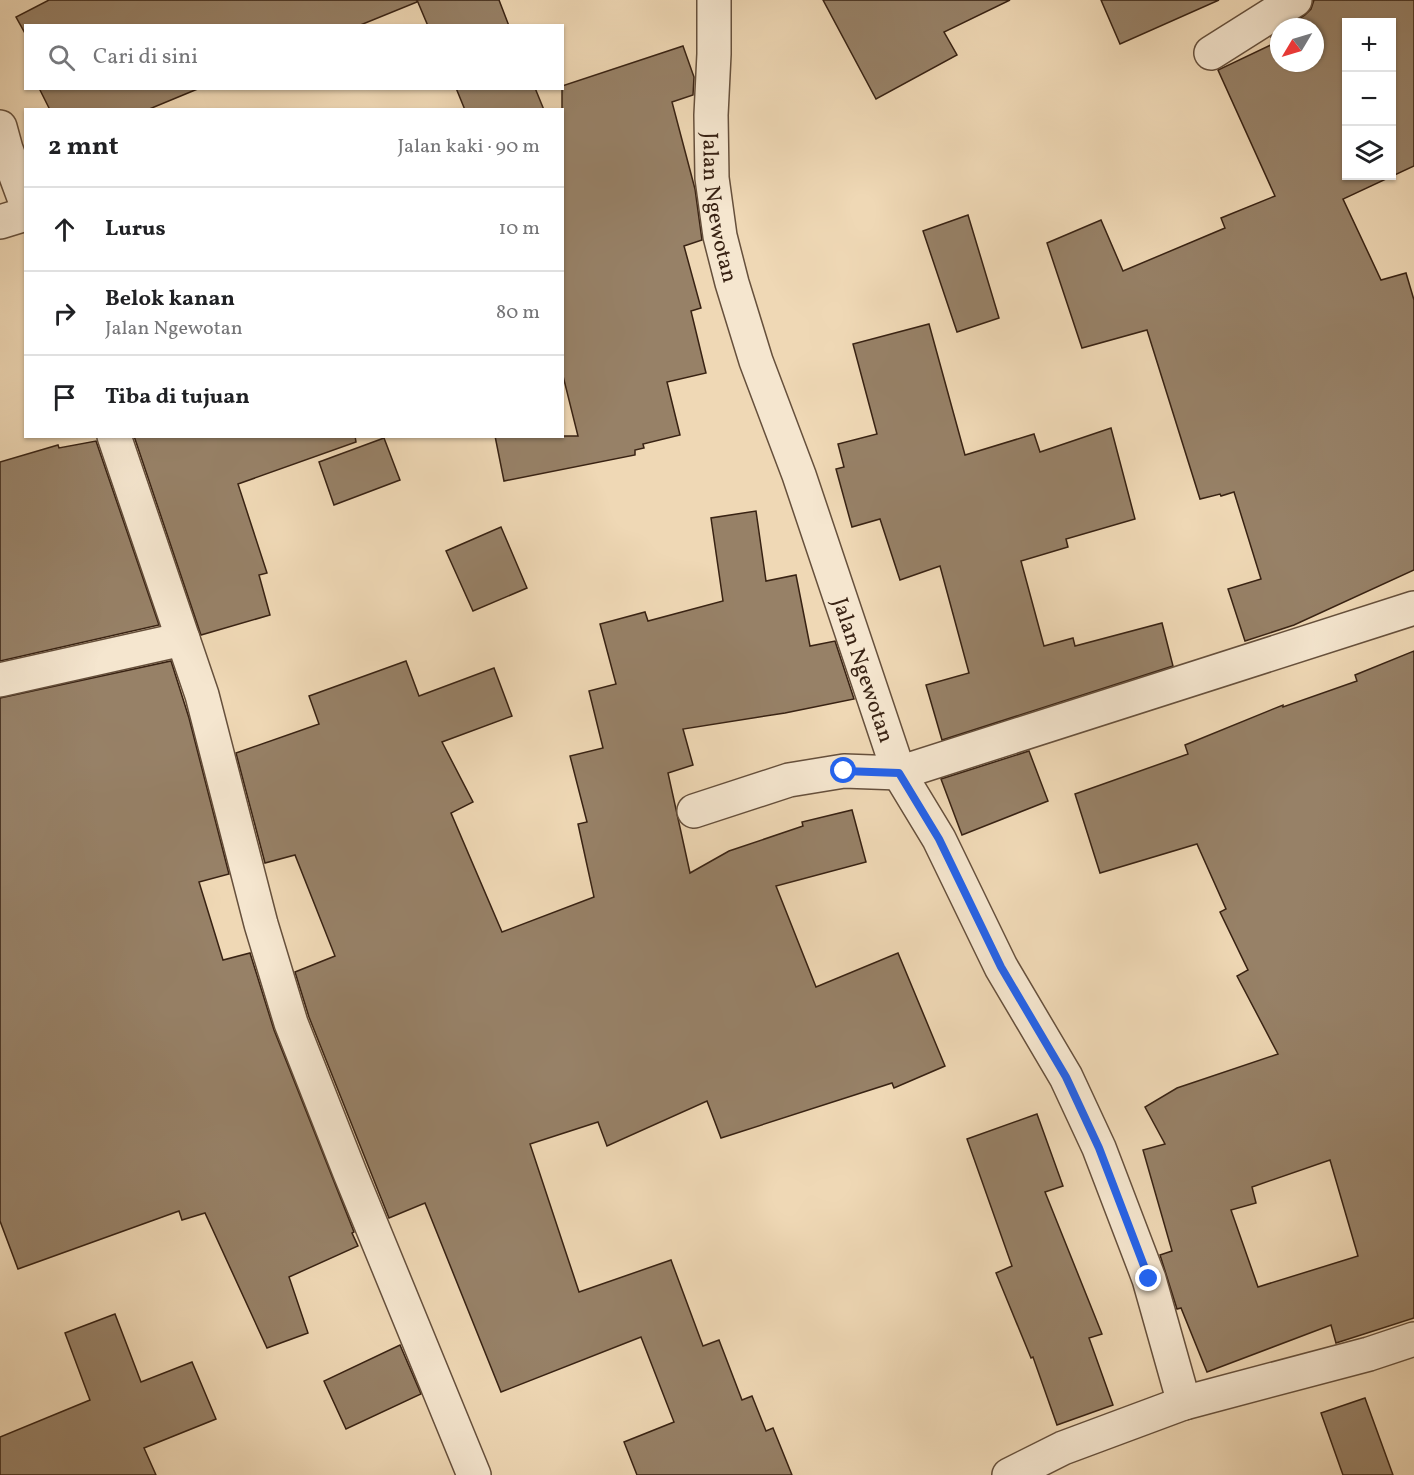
<!DOCTYPE html>
<html lang="id">
<head>
<meta charset="utf-8">
<style>
  body { margin:0; font-family:Vollkorn,serif; background:#f2f2f2; color:#202124 }
  .controls { position:absolute; right:18px; top:18px; display:grid; overflow:hidden; border-radius:0px; box-shadow:0 2px 4px #0004 }
  .controls button { width:54px; height:54px; display:grid; place-items:center; padding:0; border:0; border-bottom:2px solid #e0e0e0; background:#fff; color:#202124; font:30px sans-serif }
  .compass { position:absolute; left:1270px; top:18px; width:54px; height:54px; border-radius:50%; background:#fff; box-shadow:0 2px 4px #0004; rotate:232deg }
  .stop { position:absolute; width:18px; height:18px; margin:-14px; border:4px solid #2563eb; border-radius:50%; background:#fff }
  .stop.end { background:#2563eb; border-color:#fff; box-shadow:0 2px 6px #0008 }
  .list { margin:0; padding:0; list-style:none }
  h2 { display:flex; justify-content:space-between; align-items:center; height:78px; margin:0; padding:0 24px; font-size:26px }
  h2 small { font-size:20px; font-weight:400; color:#757577 }
  .list li { display:grid; grid-template-columns:39px 1fr auto; gap:18px; align-items:center; box-sizing:border-box; height:84px; padding:0 24px; border-top:2px solid #e0e0e0 }
  .list b { display:block; font-size:22px; white-space:nowrap }
  .list p { margin:0; font-size:20px; white-space:nowrap; color:#757577 }
  .list em { font-size:20px; font-style:normal; color:#757577 }
  .icon { flex:none; width:33px; height:33px; fill:none; stroke:currentColor; stroke-width:2; stroke-linecap:round; stroke-linejoin:round }
  .map { position:relative; flex:none; width:1414px; height:1475px; overflow:hidden }
  .search { position:absolute; background:#fff; box-shadow:0 2px 4px #0004; left:24px; top:24px; width:540px; height:66px; display:flex; align-items:center; gap:15px; box-sizing:border-box; padding:0 21px; border-radius:0px; color:#757577; font-size:22px }
  .panel { position:absolute; background:#fff; box-shadow:0 2px 4px #0004; left:24px; top:108px; width:540px; height:330px; border-radius:0px }
  .map>svg:first-child { display:block }
</style>
</head>
<body>
<div class="map">
<svg width="1414" height="1475" viewBox="0 0 1414 1475">
  <rect width="100%" height="100%" fill="#efd8b5"/>
  <filter id="stains"><feTurbulence type="fractalNoise" baseFrequency=".00333" numOctaves="4"/><feColorMatrix values="0 0 0 0 .2 0 0 0 0 .09 0 0 0 0 .02 0 0 0 .5 -.17"/></filter>
  <radialGradient id="worn" r=".72"><stop offset=".6" stop-color="#630" stop-opacity="0"/><stop offset="1" stop-color="#630" stop-opacity=".3"/></radialGradient>
  <!-- building -->
  <g fill="#978167" stroke="#382213" stroke-width="1.5" fill-rule="evenodd">
    <polygon points="49,0 417,0 417,2 358,26 26,26 26,35 16,17"/>
    <polygon points="417,0 499,0 509,26 428,26"/>
    <polygon points="823,0 1010,0 944,32 957,55 876,99"/>
    <polygon points="1101,0 1219,0 1120,44"/>
    <path d="M1314,0h100v166l-71,33 38,81 25,-7 8,27v270l-120,55 -49,16 -17,-52 33,-10 -27,-87 -13,4 -1,-2 -20,5 -53,-169 -65,18 -35,-105 54,-23 22,51 102,-43 -4,-10 54,-22 -57,-126 57,-27 -4,-6 8,-5v31h36v-36h-28l18,-12 6,-6zM1347,22h45v154h-45z"/>
    <polygon points="683,46 694,77 693,95 672,102 695,189 702,240 684,246 701,308 691,311 706,373 667,382 680,435 643,444 644,448 635,450 635,455 504,481 495,436 578,436 562,372 562,86"/>
    <polygon points="39,88 200,88 147,110 50,110"/>
    <polygon points="456,88 535,88 544,110 465,110"/>
    <polygon points="968,215 999,318 957,332 923,231"/>
    <polygon points="929,324 965,455 1034,434 1040,452 1111,428 1135,519 1066,539 1068,547 1021,561 1044,646 1073,638 1075,646 1162,623 1173,666 942,740 926,685 969,673 940,566 900,580 880,519 852,527 836,469 844,467 838,444 877,434 853,344"/>
    <polygon points="134,436 355,436 356,442 238,484 267,573 259,575 270,615 201,635"/>
    <polygon points="384,438 400,480 334,505 319,462"/>
    <polygon points="96,441 159,625 0,661 0,462 58,445 59,448"/>
    <polygon points="756,511 766,581 796,575 810,646 835,641 854,699 785,713 683,729 693,765 668,773 690,873 729,851 803,826 802,822 852,810 866,862 776,886 816,987 898,953 945,1066 894,1088 892,1083 721,1138 707,1101 607,1146 598,1122 530,1144 579,1292 671,1260 703,1346 719,1340 742,1400 752,1396 766,1431 773,1428 792,1475 637,1475 624,1442 674,1422 641,1337 501,1392 425,1203 389,1218 309,1017 295,972 335,956 295,855 265,863 236,753 319,724 309,696 406,661 419,696 494,668 512,716 442,742 473,802 451,813 502,932 594,897 578,824 587,822 570,756 603,748 589,691 616,684 600,624 645,612 648,621 723,601 711,518"/>
    <polygon points="501,527 527,588 473,611 446,551"/>
    <path d="M1414,651v667l-78,25 -5,-18 -124,47 -26,-64 -4,1 -17,-54 12,-4 -29,-101 22,-6 -20,-37 32,-19 101,-34 -41,-78 11,-6 -28,-58 6,-3 -29,-65 -97,29 -25,-79 113,-40 -3,-9 98,-40v2l74,-26 -2,-6zM1330,1160l28,96 -100,31 -27,-77 25,-7 -4,-16z"/>
    <polygon points="171,661 189,718 229,874 199,882 223,960 250,953 274,1030 354,1232 352,1233 358,1246 289,1277 308,1333 267,1348 205,1213 182,1220 179,1211 18,1269 0,1221 0,698"/>
    <polygon points="1029,751 1048,801 962,835 941,779"/>
    <polygon points="1037,1114 1063,1186 1045,1192 1102,1334 1089,1338 1113,1405 1057,1425 1033,1357 1031,1358 996,1273 1012,1266 967,1139"/>
    <polygon points="115,1314 141,1382 192,1362 216,1419 144,1448 156,1475 0,1475 0,1437 90,1400 65,1333"/>
    <polygon points="400,1345 421,1394 346,1429 324,1381"/>
    <polygon points="1365,1398 1393,1475 1343,1475 1321,1413"/>
  </g>
  <g fill="none" stroke-linecap="round" stroke-linejoin="round">
    <!-- minor casing -->
    <g stroke="#66503c" stroke-width="36">
      <g id="minor">
        <path id="s1" d="M714,0v54l-3,61 1,63 8,58 12,47 24,78 43,114 100,298 40,66 62,128 65,110 33,71 50,131 35,124"/>
        <polyline points="1211,53 1295,0"/>
        <polyline points="0,127 6,149 26,203"/>
        <polyline points="0,222 26,214"/>
        <polyline points="114,436 202,695 261,924 291,1023 350,1173 474,1475"/>
        <polyline points="0,680 183,639"/>
        <polyline points="694,811 789,780 844,771 899,773 1414,608"/>
        <polyline points="1009,1475 1063,1448 1184,1403 1369,1354 1414,1339"/>
      </g>
    </g>
    <!-- minor -->
    <use href="#minor" stroke="#f5e6cf" stroke-width="33"/>
  </g>
  <g fill="none" stroke-linecap="round" stroke-linejoin="round">
    <!-- route -->
    <polyline stroke="#2563eb" stroke-width="8" points="844,771 899,773 939,839 1001,967 1066,1077 1099,1148 1149,1279"/>
  </g>
  <g text-anchor="middle" stroke-width="4.5" stroke-linejoin="round" paint-order="stroke">
    <!-- street labels -->
    <g font-size="22" fill="#382213" stroke="#f5e6cf">
      <text dy="8" stroke="none"><textPath href="#s1" startOffset="208">Jalan Ngewotan</textPath></text>
      <text dy="8" stroke="none"><textPath href="#s1" startOffset="694">Jalan Ngewotan</textPath></text>
    </g>
  </g>
  <rect width="100%" height="100%" filter="url(#stains)"/>
  <rect width="100%" height="100%" fill="url(#worn)"/>
</svg>
<div class="controls">
<button>+</button>
<button>−</button>
<button><svg class="icon" aria-label="layers" viewBox="0 0 24 24"><path d="M12 4l9 5-9 5-9-5zM3 14l9 5 9-5"/></svg></button>
</div>
<svg class="compass" viewBox="-18 -18 36 36"><path d="M0-13l5 13h-10z" fill="#e53935"/><path d="M0 13l5-13h-10z" fill="#757577"/></svg>
<div class="stop" style="left:844px;top:771px"></div>
<div class="stop end" style="left:1149px;top:1279px"></div>
<div class="search"><svg class="icon" aria-label="search" viewBox="0 0 24 24"><circle cx="10" cy="10" r="6"/><path d="M15 15l6 6"/></svg>Cari di sini</div>
<section class="panel">
<h2>2 mnt<small>Jalan kaki · 90 m</small></h2>
<ul class="list">
<li><svg class="icon" aria-label="ahead" viewBox="0 0 24 24"><path d="M12 20V5M6 11l6-6 6 6"/></svg><div><b>Lurus</b></div><em>10 m</em></li>
<li><svg class="icon" aria-label="right" viewBox="0 0 24 24"><path d="M7 20v-9h11M14 6l5 5-5 5"/></svg><div><b>Belok kanan</b><p>Jalan Ngewotan</p></div><em>80 m</em></li>
<li><svg class="icon" aria-label="arrive" viewBox="0 0 24 24"><path d="M6 21V4h12l-3 4 3 4H6"/></svg><div><b>Tiba di tujuan</b></div></li>
</ul>
</section>
</div>
</body>
</html>
